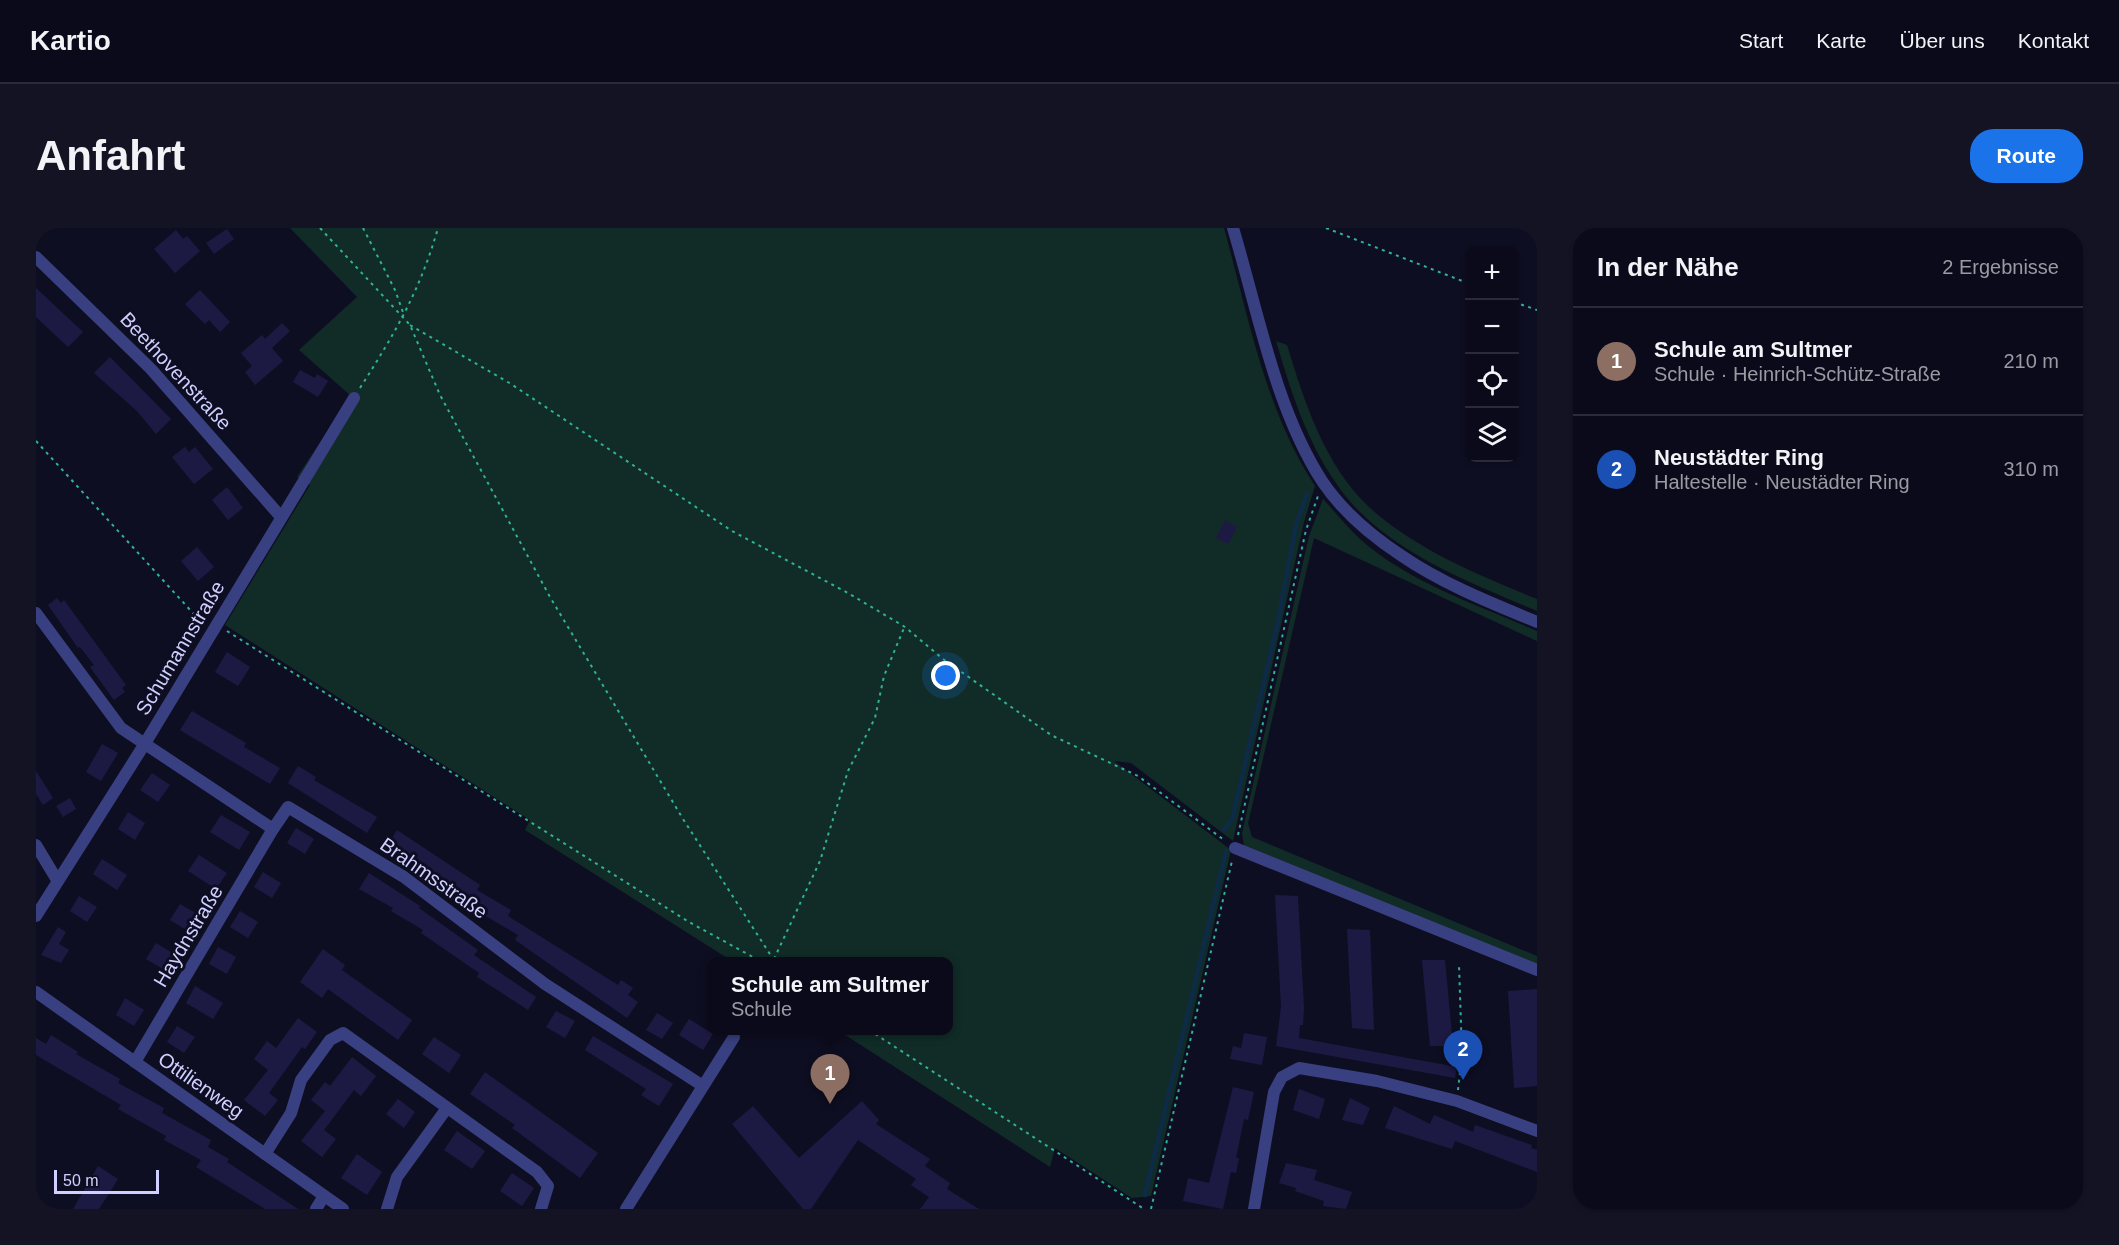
<!DOCTYPE html>
<html lang="de">
<head>
<meta charset="utf-8">
<style>
  body { margin:0; font-family:Helvetica,sans-serif; background:#131323; color:#f1f3f6 }
  .controls { position:absolute; right:18px; top:18px; display:grid; overflow:hidden; border-radius:12px; box-shadow:0 2px 4px #0004 }
  .controls button { width:54px; height:54px; display:grid; place-items:center; padding:0; border:0; border-bottom:2px solid #2a2b39; background:#0a0a1a; color:#f1f3f6; font:30px sans-serif }
  .scale { position:absolute; left:18px; bottom:15px; width:105px; box-sizing:border-box; padding-left:6px; border:3px solid #cfd0ff; border-top:0; font-size:16px; line-height:21px; white-space:nowrap; color:#cfd0ff; -webkit-text-stroke:4px #0e0e22; paint-order:stroke }
  .you { position:absolute; left:910px; top:448px; width:21px; height:21px; margin:-15px; border:4px solid #fff; border-radius:50%; background:#1a73e8; box-shadow:0 0 0 9px #1a73e833 }
  .badge { display:grid; place-items:center; width:39px; height:39px; border-radius:50%; background:#1a73e8; color:#fff; font-size:20px; font-weight:700 }
  .pin { position:absolute; translate:-50% -50px; filter:drop-shadow(0 2px 3px #0008) }
  .pin::after { content:''; position:absolute; top:32px; width:21px; height:18px; background:inherit; clip-path:polygon(0 0,100% 0,50% 100%) }
  .popup { position:absolute; left:671px; top:729px; width:246px; height:78px; box-sizing:border-box; display:grid; place-content:center; border-radius:12px; background:#0a0a1a; filter:drop-shadow(0 2px 4px #0005); font-size:20px; white-space:nowrap; color:#999aa2 }
  .popup b { font-size:22px; color:#f1f3f6 }
  .popup::after { content:''; position:absolute; left:50%; top:100%; margin-left:-12px; border:12px solid transparent; border-top-color:#0a0a1a }
  .list { margin:0; padding:0; list-style:none }
  h2 { display:flex; justify-content:space-between; align-items:center; height:78px; margin:0; padding:0 24px; font-size:26px }
  h2 small { font-size:20px; font-weight:400; color:#999aa2 }
  .list li { display:grid; grid-template-columns:39px 1fr auto; gap:18px; align-items:center; box-sizing:border-box; height:108px; padding:0 24px; border-top:2px solid #2a2b39 }
  .list b { display:block; font-size:22px; white-space:nowrap }
  .list p { margin:0; font-size:20px; white-space:nowrap; color:#999aa2 }
  .list em { font-size:20px; font-style:normal; color:#999aa2 }
  .icon { flex:none; width:33px; height:33px; fill:none; stroke:currentColor; stroke-width:2; stroke-linecap:round; stroke-linejoin:round }
  .map { position:relative; flex:none; width:1501px; height:981px; overflow:hidden; border-radius:24px }
  header { display:flex; align-items:center; gap:36px; box-sizing:border-box; height:84px; padding:0 30px; background:#0a0a1a; border-bottom:2px solid #2a2b39 }
  header strong { font-size:28px }
  nav { display:flex; gap:33px; margin-inline-start:auto; font-size:21px }
  .intro { display:flex; align-items:center; justify-content:space-between; box-sizing:border-box; height:144px; padding:0 36px }
  h1 { margin:0; font-size:42px }
  .button { padding:15px 27px; border-radius:24px; background:#1a73e8; color:#fff; font-size:21px; font-weight:700 }
  main { display:flex; gap:36px; padding:0 36px }
  aside { flex:1; background:#0a0a1a; border-radius:24px; box-shadow:0 2px 4px #0004 }
  .map>svg:first-child { display:block }
</style>
</head>
<body>
<header>
<strong>Kartio</strong>
<nav><a>Start</a><a>Karte</a><a>Über uns</a><a>Kontakt</a></nav>
</header>
<div class="intro"><h1>Anfahrt</h1><a class="button">Route</a></div>
<main>
<div class="map">
<svg width="1501" height="981" viewBox="0 0 1501 981">
  <rect width="100%" height="100%" fill="#0e0e22"/>
  <!-- green -->
  <g fill="#112c27">
    <path d="M254,0h934c24,87 41,182 91,258l-11,36 -71,319 -102,-78 -17,-2 117,89 -80,346 -19,2 -77,-50 -5,19 -211,-136 109,-1v-68l-216,-1 -207,-131 5,-10 -305,-195 85,-140 -13,-8 54,-81 -52,-46 58,-53z"/>
    <path d="M1240,113l11,4c17,56 38,121 82,162 47,43 110,68 168,92v12c-70,-30 -157,-62 -201,-128 -30,-43 -45,-92 -60,-142z"/>
    <path d="M1287,271c13,14 24,28 38,41 49,43 117,65 176,91v10l-223,-103 -64,277 -2,8 4,14 285,119v9l-293,-119 -2,-13 67,-297z"/>
  </g>
  <g fill="none" stroke-linecap="round" stroke-linejoin="round">
    <!-- stream -->
    <g stroke="#0d2b47" stroke-width="4.5">
      <polyline points="1188,602 1196,592 1242,393 1260,297 1271,266"/>
      <polyline points="1109,967 1190,623"/>
    </g>
  </g>
  <!-- building -->
  <g fill="#1c1a43">
    <polygon points="191,1 198,11 178,26 170,15"/>
    <polygon points="140,2 147,11 151,8 164,23 139,45 118,21"/>
    <polygon points="0,60 47,104 32,119 0,89"/>
    <polygon points="164,62 194,94 184,104 173,92 169,96 149,76"/>
    <polygon points="246,95 254,103 236,120 247,133 219,157 209,144 216,138 205,125 226,107 229,111"/>
    <polygon points="74,129 135,191 120,206 101,183 58,145"/>
    <polygon points="264,142 279,150 281,146 292,153 282,169 257,154"/>
    <polygon points="149,219 153,224 159,219 177,241 158,256 136,229"/>
    <polygon points="191,259 207,280 192,292 176,272"/>
    <polygon points="1189,292 1201,299 1192,316 1180,310"/>
    <polygon points="161,319 178,339 162,353 145,333"/>
    <polygon points="21,370 25,375 28,372 90,457 86,460 89,464 78,472 54,439 58,437 44,419 42,420 12,377"/>
    <polygon points="191,424 214,439 202,458 179,444"/>
    <polygon points="156,483 210,515 208,519 244,540 234,556 144,502"/>
    <polygon points="66,516 82,525 65,553 50,544"/>
    <polygon points="262,538 280,549 278,552 341,589 331,605 252,555"/>
    <polygon points="0,543 17,570 7,577 0,566"/>
    <polygon points="116,545 134,557 122,574 104,562"/>
    <polygon points="34,570 40,581 27,589 20,578"/>
    <polygon points="92,584 109,595 99,612 82,601"/>
    <polygon points="185,587 214,604 203,622 174,604"/>
    <polygon points="260,600 278,611 269,626 251,615"/>
    <polygon points="361,602 444,657 441,662 475,682 472,688 582,757 585,752 597,760 592,767 602,774 591,790 479,712 482,707 448,687 451,682 351,618"/>
    <polygon points="163,627 191,645 180,661 152,643"/>
    <polygon points="66,631 91,647 81,662 57,646"/>
    <polygon points="227,644 245,655 236,670 218,659"/>
    <polygon points="333,645 384,678 383,680 442,722 438,727 500,769 492,782 441,749 443,745 385,705 387,702 355,683 357,680 323,661"/>
    <polygon points="1239,667 1262,668 1268,780 1267,797 1264,797 1263,810 1421,839 1419,850 1240,818 1245,779"/>
    <polygon points="43,668 61,679 51,694 34,683"/>
    <polygon points="144,676 165,688 155,705 134,692"/>
    <polygon points="204,683 222,694 212,710 194,699"/>
    <polygon points="22,699 30,704 23,716 33,722 25,735 5,727"/>
    <polygon points="1311,701 1334,702 1338,802 1316,800"/>
    <polygon points="120,715 140,727 130,743 110,731"/>
    <polygon points="182,719 200,729 191,746 173,736"/>
    <polygon points="287,721 309,737 306,742 376,792 362,812 292,761 286,770 264,754"/>
    <polygon points="1386,732 1409,732 1417,818 1394,818"/>
    <polygon points="159,758 187,775 177,791 150,775"/>
    <polygon points="1501,761 1501,858 1478,860 1472,763"/>
    <polygon points="89,770 108,782 98,798 80,787"/>
    <polygon points="520,783 539,793 529,810 510,799"/>
    <polygon points="621,785 637,795 626,811 610,802"/>
    <polygon points="262,790 281,804 269,821 266,819 233,865 242,872 229,888 208,872 232,842 218,831 231,813 240,820"/>
    <polygon points="653,791 677,806 667,822 643,807"/>
    <polygon points="141,798 159,809 148,825 131,814"/>
    <polygon points="1208,805 1231,809 1226,837 1194,831 1197,818 1205,820"/>
    <polygon points="15,807 42,824 40,826 84,851 82,855 128,880 126,885 175,912 172,919 193,931 191,934 262,981 229,981 160,939 165,932 128,912 130,908 82,881 85,877 0,827 0,810 10,816"/>
    <polygon points="557,808 637,856 623,878 605,867 610,861 549,822"/>
    <polygon points="398,809 425,827 413,845 386,826"/>
    <polygon points="316,829 340,848 325,868 318,862 288,902 300,911 286,929 265,913 289,883 275,872 289,854 294,858"/>
    <polygon points="449,844 562,925 544,950 476,900 479,897 434,866"/>
    <polygon points="1197,859 1218,864 1212,892 1208,891 1200,930 1203,930 1200,945 1195,944 1187,981 1147,973 1152,950 1173,955"/>
    <polygon points="1263,861 1289,871 1283,891 1257,882"/>
    <polygon points="1314,870 1334,880 1327,897 1306,892"/>
    <polygon points="362,871 379,884 368,900 350,886"/>
    <polygon points="826,873 843,892 840,896 894,931 889,938 914,955 911,961 943,981 884,981 893,969 875,957 880,951 822,912 775,981 767,981 696,896 717,878 763,930"/>
    <polygon points="1358,878 1394,896 1398,887 1437,904 1439,897 1496,917 1495,920 1501,922 1501,944 1419,913 1416,921 1349,900"/>
    <polygon points="421,903 449,923 436,941 408,922"/>
    <polygon points="321,926 346,944 331,967 305,950"/>
    <polygon points="1250,935 1281,942 1278,952 1316,964 1310,981 1287,978 1288,973 1259,963 1260,960 1243,955"/>
    <polygon points="62,938 82,951 63,981 37,981"/>
    <polygon points="476,945 498,960 486,978 464,963"/>
  </g>
  <g fill="none" stroke-linecap="round" stroke-linejoin="round">
    <!-- path -->
    <g stroke="#2fb298" stroke-width="2" stroke-dasharray="3 4.5" stroke-linecap="butt">
      <polyline points="284,0 374,97 404,167 514,369 647,591 739,734"/>
      <polyline points="327,0 359,62 368,87"/>
      <polyline points="1290,0 1434,56"/>
      <polyline points="1478,74 1501,82"/>
      <polyline points="374,97 475,156 696,303 812,365 869,399 907,431 1015,507 1102,548 1188,612"/>
      <path d="M324,160c35,-55 60,-97 78,-160"/>
      <polyline points="0,213 166,395"/>
      <polyline points="191,403 653,694 726,734"/>
      <polyline points="1202,607 1270,302 1282,268"/>
      <polyline points="738,731 784,633 812,543 839,490 848,448 868,400"/>
      <polyline points="833,802 1108,981"/>
      <polyline points="1422,862 1426,826 1423,737"/>
      <polyline points="1115,981 1196,633"/>
    </g>
    <!-- street -->
    <g stroke="#394081" stroke-width="12">
      <path d="M1197,0c25,83 42,180 89,253 20,30 51,56 80,75 41,28 89,47 135,66"/>
      <polyline points="0,29 115,141 245,289"/>
      <polyline points="0,385 85,500 237,601 252,579 368,649 509,756 667,858"/>
      <polyline points="0,617 21,652"/>
      <polyline points="1199,620 1501,742"/>
      <polyline points="0,688 108,517 318,170"/>
      <polyline points="0,764 307,981"/>
      <polyline points="99,834 237,601"/>
      <polyline points="229,926 255,885 265,852 294,812 307,805 501,944 512,958 505,981"/>
      <polyline points="280,981 288,968"/>
      <polyline points="351,981 361,949 411,880"/>
      <polyline points="590,981 698,809"/>
      <polyline points="1218,981 1238,864 1246,849 1263,840 1341,853 1421,873 1501,903"/>
    </g>
  </g>
  <g text-anchor="middle" stroke-width="6" stroke-linejoin="round" paint-order="stroke">
    <!-- street labels -->
    <g font-size="20" fill="#cfd0ff" stroke="#0e0e22">
      <text transform="translate(140 143) rotate(47)" y="7">Beethovenstraße</text>
      <text transform="translate(144 420) rotate(-59)" y="7">Schumannstraße</text>
      <text transform="translate(398 650) rotate(35)" y="7">Brahmsstraße</text>
      <text transform="translate(152 708) rotate(-59)" y="7">Haydnstraße</text>
      <text transform="translate(165 857) rotate(35)" y="7">Ottilienweg</text>
    </g>
  </g>
</svg>
<div class="controls">
<button>+</button>
<button>−</button>
<button><svg class="icon" aria-label="locate" viewBox="0 0 24 24"><circle cx="12" cy="12" r="6"/><path d="M12 2v4M12 18v4M2 12h4M18 12h4"/></svg></button>
<button><svg class="icon" aria-label="layers" viewBox="0 0 24 24"><path d="M12 4l9 5-9 5-9-5zM3 14l9 5 9-5"/></svg></button>
</div>
<div class="scale">50 m</div>
<div class="you"></div>
<div class="pin badge" style="left:794px;top:876px;background:#8d6e63">1</div>
<div class="popup"><b>Schule am Sultmer</b>Schule</div>
<div class="pin badge" style="left:1427px;top:852px;background:#1a4fb4">2</div>
</div>
<aside>
<h2>In der Nähe<small>2 Ergebnisse</small></h2>
<ul class="list">
<li><span class="badge" style="background:#8d6e63">1</span><div><b>Schule am Sultmer</b><p>Schule · Heinrich-Schütz-Straße</p></div><em>210 m</em></li>
<li><span class="badge" style="background:#1a4fb4">2</span><div><b>Neustädter Ring</b><p>Haltestelle · Neustädter Ring</p></div><em>310 m</em></li>
</ul>
</aside>
</main>
</body>
</html>
